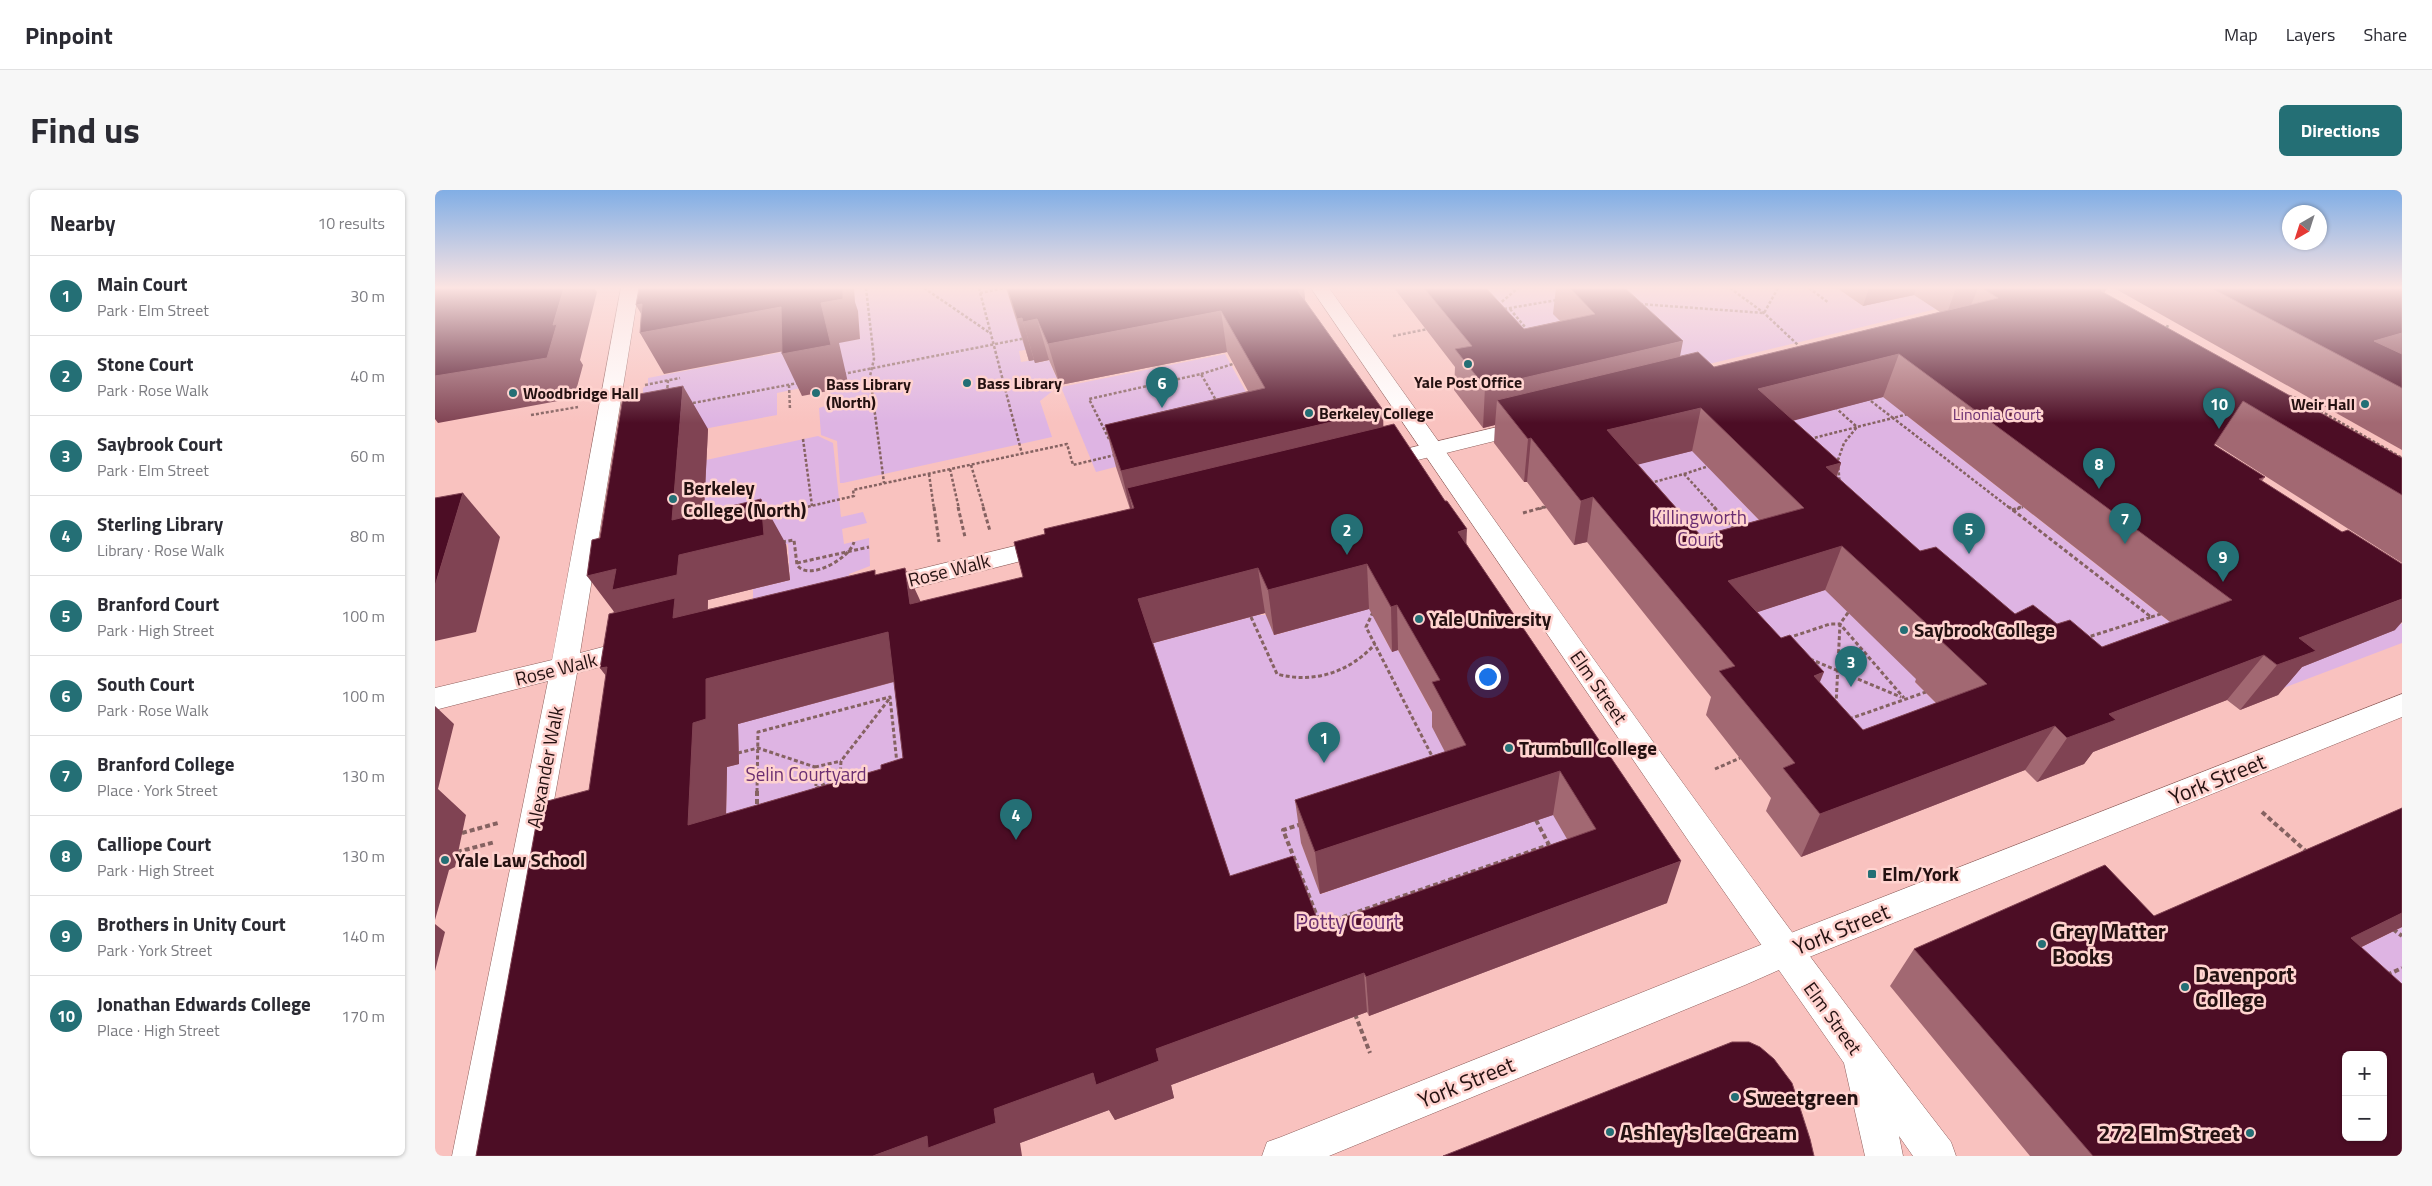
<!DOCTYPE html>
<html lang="en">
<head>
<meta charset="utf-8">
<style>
  body { margin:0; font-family:"Titillium Web",sans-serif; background:#f7f7f7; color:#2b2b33 }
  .controls { position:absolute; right:15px; bottom:15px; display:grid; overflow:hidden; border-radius:8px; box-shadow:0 1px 4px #0004 }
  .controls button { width:45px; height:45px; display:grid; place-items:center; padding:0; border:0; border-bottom:1px solid #e1e1e2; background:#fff; color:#2b2b33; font:25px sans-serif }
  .compass { position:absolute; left:1847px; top:15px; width:45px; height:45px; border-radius:50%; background:#fff; box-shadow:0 1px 4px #0004; rotate:219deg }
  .you { position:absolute; left:1052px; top:486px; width:18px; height:18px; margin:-12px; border:4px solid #fff; border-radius:50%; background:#1a73e8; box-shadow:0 0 0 8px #1a73e833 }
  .badge { display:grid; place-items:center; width:32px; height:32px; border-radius:50%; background:#246f75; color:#fff; font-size:16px; font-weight:700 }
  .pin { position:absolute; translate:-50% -41px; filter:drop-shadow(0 1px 2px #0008) }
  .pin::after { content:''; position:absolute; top:26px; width:18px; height:15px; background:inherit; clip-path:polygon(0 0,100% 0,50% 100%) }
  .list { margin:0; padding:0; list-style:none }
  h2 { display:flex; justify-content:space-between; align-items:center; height:65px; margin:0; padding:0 20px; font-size:21px }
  h2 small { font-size:16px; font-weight:400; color:#7c7c81 }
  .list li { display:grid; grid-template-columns:32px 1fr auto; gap:15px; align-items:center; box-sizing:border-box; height:80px; padding:0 20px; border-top:1px solid #e1e1e2 }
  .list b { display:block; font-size:19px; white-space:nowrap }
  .list p { margin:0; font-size:16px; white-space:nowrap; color:#7c7c81 }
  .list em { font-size:16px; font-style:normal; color:#7c7c81 }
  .map { position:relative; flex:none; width:1967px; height:966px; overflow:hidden; border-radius:8px }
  header { display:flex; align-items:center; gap:30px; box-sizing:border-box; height:70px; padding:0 25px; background:#fff; border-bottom:1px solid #e1e1e2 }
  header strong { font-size:24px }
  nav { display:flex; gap:28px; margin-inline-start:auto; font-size:18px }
  .intro { display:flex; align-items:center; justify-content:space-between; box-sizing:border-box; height:120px; padding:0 30px }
  h1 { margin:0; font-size:35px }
  .button { padding:12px 22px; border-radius:8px; background:#246f75; color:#fff; font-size:18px; font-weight:700 }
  main { display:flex; gap:30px; padding:0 30px }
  aside { flex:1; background:#fff; border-radius:8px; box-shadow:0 1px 4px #0004 }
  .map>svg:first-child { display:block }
</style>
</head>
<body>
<header>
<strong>Pinpoint</strong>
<nav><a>Map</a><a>Layers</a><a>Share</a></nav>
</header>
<div class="intro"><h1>Find us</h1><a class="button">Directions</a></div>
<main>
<aside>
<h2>Nearby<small>10 results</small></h2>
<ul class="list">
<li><span class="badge">1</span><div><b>Main Court</b><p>Park · Elm Street</p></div><em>30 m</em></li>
<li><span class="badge">2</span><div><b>Stone Court</b><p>Park · Rose Walk</p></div><em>40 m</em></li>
<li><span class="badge">3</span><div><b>Saybrook Court</b><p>Park · Elm Street</p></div><em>60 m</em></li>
<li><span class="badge">4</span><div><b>Sterling Library</b><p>Library · Rose Walk</p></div><em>80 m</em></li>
<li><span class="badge">5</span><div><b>Branford Court</b><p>Park · High Street</p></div><em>100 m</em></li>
<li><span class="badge">6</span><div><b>South Court</b><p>Park · Rose Walk</p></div><em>100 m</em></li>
<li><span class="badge">7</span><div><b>Branford College</b><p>Place · York Street</p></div><em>130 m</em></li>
<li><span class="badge">8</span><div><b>Calliope Court</b><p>Park · High Street</p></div><em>130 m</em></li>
<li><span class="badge">9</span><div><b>Brothers in Unity Court</b><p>Park · York Street</p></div><em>140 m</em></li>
<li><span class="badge">10</span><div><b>Jonathan Edwards College</b><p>Place · High Street</p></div><em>170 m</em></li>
</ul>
</aside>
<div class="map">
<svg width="1967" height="966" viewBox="0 0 1967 966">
  <rect width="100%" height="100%" fill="#f9c2bf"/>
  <!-- green -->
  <g fill="#deb4e3" fill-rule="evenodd">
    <path d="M405,98h170l-2,6 6,18 270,-24 -234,75 10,22 -20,16 12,36 -209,46h-3l-3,-42 -16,-6 -2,-27 13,-4 -2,-13 -29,-3 -24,5v22l-89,17 -45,-25v-19l5,-3v-7l165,-32 47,-7 -2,-27zM617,155l4,14 -20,4 -2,-3 -13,2 -2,-11z"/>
    <polygon points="1015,98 1402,98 1428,116 1473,101 1588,98 1233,184 1128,134 1086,180"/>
    <polygon points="790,164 831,238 661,282 626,197"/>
    <polygon points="1446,197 1476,229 1732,430 1747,425 1793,460 1548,468 1353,232"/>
    <polygon points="383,246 398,253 406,327 428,322 432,333 407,339 409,354 434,348 435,376 414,384 414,393 318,417 318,399 355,390 353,354 294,368 267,360 271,270"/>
    <polygon points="1276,256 1293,298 1355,362 1244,394 1156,280"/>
    <polygon points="1908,395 1967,434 1967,453 1838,502 1827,493"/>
    <polygon points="1399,397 1418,427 1438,446 1491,488 1480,492 1503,515 1411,582 1297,430"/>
    <polygon points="939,417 949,448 957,461 963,460 1026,576 866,653 886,704 1118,624 1152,681 911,769 805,728 715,454 823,425 831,425 840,445"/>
    <polygon points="461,491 493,612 290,678 292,577 303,574 294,536"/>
    <polygon points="1967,737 1967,877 1862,789"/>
  </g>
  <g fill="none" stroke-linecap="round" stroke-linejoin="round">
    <!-- pedestrian casing -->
    <g stroke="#8e5f5c" stroke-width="1">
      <g id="pedestrian">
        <polygon points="186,98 204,98 145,463 202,448 212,451 215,458 212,465 142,483 55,966 17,966 113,491 0,520 0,498 117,470"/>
        <polygon points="999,252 1007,254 1010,259 1007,264 942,280 934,278 931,273 934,268"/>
        <polygon points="617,347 626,349 629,355 626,361 440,408 431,405 427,399 431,393 440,390"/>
      </g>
    </g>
    <!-- minor casing -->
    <g stroke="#8e5f5c" stroke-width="1">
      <polygon id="minor" points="1096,229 1104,230 1107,235 1104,240 999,266 991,264 988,259 991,254"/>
    </g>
    <!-- secondary casing -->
    <g stroke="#8e5f5c" stroke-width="1">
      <polygon id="secondary" points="1967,504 1967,527 1362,772 1310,795 894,966 827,966 832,952 846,947 1338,750"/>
    </g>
    <!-- primary casing -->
    <g stroke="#8e5f5c" stroke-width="1">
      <path id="primary" d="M876,98h18c205,286 406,576 622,854l5,14h-43l-14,-20 4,20h-38l-21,-93 -154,-220z"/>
    </g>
    <!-- path-far2 -->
    <g stroke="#856261" stroke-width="2.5" stroke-dasharray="3 2" stroke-linecap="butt">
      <polyline points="431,98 439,169 435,186 449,293"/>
      <polyline points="489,98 555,143"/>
      <polyline points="544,98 587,264"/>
      <polyline points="1295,98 1329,123 1363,155"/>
      <polyline points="1374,98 1394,113"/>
      <polyline points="545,103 570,98"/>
      <polyline points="1205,114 1329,123 1343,98"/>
      <polyline points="1063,115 1083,98"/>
      <polyline points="1069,119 1122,110"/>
      <polyline points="1075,119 1090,137"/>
      <polyline points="1732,138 1733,134"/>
      <polyline points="958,146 993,139"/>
      <polyline points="408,184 591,148"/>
      <polyline points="766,184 798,174"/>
      <polyline points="210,195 245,188"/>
      <polyline points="354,195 355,220"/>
      <polyline points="232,203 233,190"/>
      <polyline points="1854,206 1865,209 1967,268"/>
      <polyline points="1432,208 1458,228 1473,224"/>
      <polyline points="253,214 363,193"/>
      <polyline points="96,225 143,217"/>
      <polyline points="368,249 377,316"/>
      <polyline points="674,249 654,209 766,184 782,212"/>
      <polyline points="1375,249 1422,237 1402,219"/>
      <polyline points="536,275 549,319"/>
      <polyline points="515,279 524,319"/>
      <polyline points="494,284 499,319"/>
      <polyline points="1249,284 1274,276"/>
      <polyline points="1215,293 1249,284 1281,319"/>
      <polyline points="363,319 419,306 418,300 632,254 638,275 680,265"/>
      <polyline points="1104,319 1114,316"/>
      <polyline points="1412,319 1405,301 1403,270 1409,253 1422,237 1458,228 1576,319"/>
      <polyline points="1582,319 1588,317"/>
    </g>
    <!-- path-far1 -->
    <g stroke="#856261" stroke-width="3" stroke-dasharray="4 2.5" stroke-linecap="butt">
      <polyline points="499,317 504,352"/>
      <polyline points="523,317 530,347"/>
      <polyline points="548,317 555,341"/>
      <polyline points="1279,317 1300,340"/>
      <polyline points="1411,317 1490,393 1532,413 1613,435 1647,449 1716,427 1574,317"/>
      <polyline points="1577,320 1586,317"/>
      <polyline points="1088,323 1109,317"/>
      <polyline points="331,326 369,317"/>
      <path d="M347,352l12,-2 3,25c12,17 53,-7 57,-23"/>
      <polyline points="362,373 434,357"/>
      <polyline points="938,422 931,437 999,570"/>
      <path d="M816,427l26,57c37,10 73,-2 98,-30"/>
      <polyline points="1716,427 1729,423"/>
      <polyline points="1353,448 1395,434 1405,434 1469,508"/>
      <polyline points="1375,469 1466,507"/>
      <polyline points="1401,515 1405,434 1415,420"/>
      <polyline points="1414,529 1491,502"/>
      <polyline points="303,563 323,558 380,577 381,596"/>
      <polyline points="380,577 406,571"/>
      <polyline points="1280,579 1305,568"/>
      <polyline points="405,588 406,571 455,508"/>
      <polyline points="322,602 323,542 455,507 465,602"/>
      <polyline points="375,602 393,592 413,591"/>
    </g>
    <!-- path -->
    <g stroke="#856261" stroke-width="4" stroke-dasharray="5 3" stroke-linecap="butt">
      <polyline points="322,601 322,653 466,611 465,601"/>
      <polyline points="1827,622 1873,663"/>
      <polyline points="1101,630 1114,655"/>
      <polyline points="867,634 848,640 887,739"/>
      <polyline points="27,643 63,633"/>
      <polyline points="22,662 60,652"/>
      <polyline points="885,735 1114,655"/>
      <polyline points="1958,739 1967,746"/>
      <polyline points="1952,785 1967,778"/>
      <polyline points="920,824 935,863"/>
    </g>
    <!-- pedestrian -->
    <use href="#pedestrian" fill="#fff" fill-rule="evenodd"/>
    <!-- minor -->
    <use href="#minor" fill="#fff" fill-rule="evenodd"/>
    <!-- secondary -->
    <use href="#secondary" fill="#fff" fill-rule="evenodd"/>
    <!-- primary -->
    <use href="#primary" fill="#fff" fill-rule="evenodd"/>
  </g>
  <!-- wall -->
  <g fill="#a26872" fill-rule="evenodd">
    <path d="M571,98h297l1,1 1,11 78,126 83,117 201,360 -298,113 -2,-4 -196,73 3,13 -59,22 -6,-10 -89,33 -431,-353 17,-114 -6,-8 14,-55 -14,-75 108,-109 -4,84 82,31 4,36 -82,20v9l170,-34 43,27 102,-25 22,-43 85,-25 -14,-42 -11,-42 143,-34 -21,-39 -167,33 -11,-25 -14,3 -1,-3 -5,1zM934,419l23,43 6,-2 34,62v15l13,25 -150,48 6,43 19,51 233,-79 14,24 -247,87 -90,-50 -77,-233 112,-30 9,22zM459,492l9,76 -22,11 -155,45 1,-47 12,-3 -1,-40z"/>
    <path d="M959,98h92l38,41 36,-8 -7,-7 3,-26h69l55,68 34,11 226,-55 -26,-17 -51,11 -26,-18h270l-3,5 298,165v105l-187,-119 -1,1 51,32 -3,4 133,149 -93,37 -24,28 -38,15 -13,-10 -134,52 -9,12 -47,18 -12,-12 -224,87 -35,-46 5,-13 -65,-83 5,-18 -124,-155 -13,3 -47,-63h-3l-30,-39 1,-18 -12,3 -29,-38 1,-23zM1448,207l287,225 -68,25 -45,-23 -42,-10 -95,-63 -83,-74 4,-14 -48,-43zM1257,261l67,69 -58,16 -63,-72zM1390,400l91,89 -1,3 21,21 -73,27 -106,-118z"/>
    <polygon points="1679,98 1967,98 1967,260"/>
    <polygon points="1967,618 1967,737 1926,757 1967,966 1595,966 1455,796 1479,759 1719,726"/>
  </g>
  <!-- shaded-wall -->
  <g fill="#804353">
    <polygon points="129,98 159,98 162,102 145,170 148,175 139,208 3,233 0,229 0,186 118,135"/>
    <polygon points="407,98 419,98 420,112 423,121 425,149 404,153 414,197 367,206 347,164 386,113"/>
    <polygon points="1434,98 1481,98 1479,105 1428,116"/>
    <polygon points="1521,98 1543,98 1534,120 1511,126"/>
    <polygon points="1668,98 1672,98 1646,142"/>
    <polygon points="869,99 873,140 863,101"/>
    <polygon points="207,114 346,117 365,158 229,184 205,143 216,141 201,115"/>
    <polygon points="786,121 792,162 625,195 613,154"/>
    <polygon points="587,128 599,170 594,171 582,129"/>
    <polygon points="602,129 614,170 600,173 588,132"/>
    <polygon points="1967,143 1967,175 1939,151"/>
    <polygon points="1248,151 1240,192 1062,210 1060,235 1048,238 1050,197"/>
    <polygon points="1464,164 1448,207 1312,243 1323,199"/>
    <polygon points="248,196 273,239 267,359 326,309 351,354 355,390 273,410 272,430 186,431 152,386 237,330"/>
    <polygon points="1266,218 1257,261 1166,284 1172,240"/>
    <polygon points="948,220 949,262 699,318 692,298 699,324 697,325 686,281"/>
    <polygon points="1096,248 1092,292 1089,292 1093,249"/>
    <polygon points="1406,273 1391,317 1391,277"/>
    <polygon points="28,303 65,347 41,442 0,451 0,396"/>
    <polygon points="1158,307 1152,352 1139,355 1146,311"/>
    <polygon points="1032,339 1030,384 1023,342"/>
    <polygon points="1407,356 1390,400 1281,436 1293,391"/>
    <polygon points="932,374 934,419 839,445 833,400"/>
    <polygon points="470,378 491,423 475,414"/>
    <polygon points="823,378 830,423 715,454 703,409"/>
    <polygon points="1967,409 1967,432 1960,440 1867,477 1843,505 1805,520 1864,448"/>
    <polygon points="962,415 963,460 957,462 956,417"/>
    <polygon points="453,442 476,487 303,534 304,574 292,577 290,678 253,635 258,533 271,489"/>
    <polygon points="1829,465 1792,510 1658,562 1649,574 1602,592 1632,548 1674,524"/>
    <polygon points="172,477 201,523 165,478"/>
    <polygon points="1389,482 1371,526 1379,486"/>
    <polygon points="0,516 19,534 3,599 31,625 20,677 14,680 0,730"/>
    <polygon points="1620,536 1590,580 1366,667 1385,624"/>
    <polygon points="1125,581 1118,625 885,704 880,662"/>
    <polygon points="1246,671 1232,713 934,826 931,787"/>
    <polygon points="1967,723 1967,737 1870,785 1916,748"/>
    <polygon points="0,734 10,742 0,781"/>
    <polygon points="929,783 932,822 736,895 739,908 680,930 674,920 585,953 587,966 438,966 559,919 721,859"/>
  </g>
  <!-- building -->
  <g fill="#4c0d25" stroke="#804353" fill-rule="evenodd">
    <polygon points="0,98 129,98 118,135 122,134 112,168 0,186"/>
    <polygon points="204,98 408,98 408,109 386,113 396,155 347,164 346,117 205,143 207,114 201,115"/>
    <polygon points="572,98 868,98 869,99 863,101 948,220 686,281 670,235 830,198 786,121 613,154 602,129 588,132 587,128 582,129"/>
    <polygon points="989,98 1051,98 1089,139 1160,124 1135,98 1190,98 1248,151 1050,197 1020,159 1037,156"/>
    <path d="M1547,98h121l-2,3 301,167v37l-159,-94 -29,44 51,32 -6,2 83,53 6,-2 54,34v35l-103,39 17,13 -39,14 -13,-10 -155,59 7,6 -49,18 -12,-12 -235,88 -37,-46 12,-5 -76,-92 16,-5 -142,-169 -12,4 -50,-63 -3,1 -31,-39 201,-48 16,15 284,-69zM1464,164l333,246 -130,47 -32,-27 -13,4 -24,-19 -18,9 -79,-67 -16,4 -94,-84 15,-4 -83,-74zM1266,218l103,100 -103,28 -94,-106zM1407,356l98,90 -3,1 50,47 -124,46 -49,-54 10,-4 -34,-37 -9,3 -53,-57z"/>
    <polygon points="1776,98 1967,98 1967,143 1939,151 1967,164 1967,198"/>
    <polygon points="248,196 237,330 326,309 329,345 244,365 242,385 177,400 181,379 152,386 157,350 165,348 188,207"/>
    <path d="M959,234l51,77h2l20,28 -9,3 223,329 -315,116 -2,-4 -208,76 3,12 -63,24 -3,-12 -99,36 2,14 -68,25 -1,-12 -54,20h-397l64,-353 49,-13 18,-123 -7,1 9,-54 66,-16 -2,20 202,-48v5l30,-7 5,36 113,-27 -9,-35 31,-8 -1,-5 90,-21 -7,-20zM932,374l24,43 6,-2 43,75 -8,2 34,63 -171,55 20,52 245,-81 36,58 -276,97 -27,-70 -63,20 -92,-277 120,-31 10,22zM453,442l15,126 -22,7v4l-193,56 5,-102 13,-4v-40z"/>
    <polygon points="28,303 0,396 0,308"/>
    <path d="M1967,618v105l-51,25 51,46v172h-309l-179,-207 191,-84 49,51zM1911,865h37v82h-37z"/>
    <polygon points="1297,852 1314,852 1325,857 1339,869 1357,893 1375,949 1379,966 1008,966"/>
  </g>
  <!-- sky -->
  <linearGradient id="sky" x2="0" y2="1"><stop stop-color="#81aee5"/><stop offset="0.42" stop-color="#fce4e2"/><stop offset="1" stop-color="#fce4e2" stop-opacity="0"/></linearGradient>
  <rect width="1967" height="233" fill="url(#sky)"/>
  <!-- markers -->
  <g fill="#246f75" stroke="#ffd3cf" stroke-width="2">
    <circle cx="1033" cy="174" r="5"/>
    <circle cx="532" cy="193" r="5"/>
    <circle cx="78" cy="203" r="5"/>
    <circle cx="381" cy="203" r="5"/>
    <circle cx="1930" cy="214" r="5"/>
    <circle cx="874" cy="223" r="5"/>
    <circle cx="238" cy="309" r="5"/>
    <circle cx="984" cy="429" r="5"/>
    <circle cx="1469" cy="440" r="5"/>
    <circle cx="1074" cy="558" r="5"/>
    <circle cx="10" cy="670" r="5"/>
    <rect x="1432" y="679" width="10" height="10" rx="2.5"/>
    <circle cx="1607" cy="754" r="5"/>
    <circle cx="1750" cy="797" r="5"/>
    <circle cx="1300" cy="907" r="5"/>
    <circle cx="1175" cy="942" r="5"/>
    <circle cx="1815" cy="943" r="5"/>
  </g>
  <g text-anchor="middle" stroke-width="5" stroke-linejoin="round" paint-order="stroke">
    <!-- far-poi labels -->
    <g font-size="16" font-weight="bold" fill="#241111" stroke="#ffd3cf" text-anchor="start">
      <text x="1033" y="198" text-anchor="middle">Yale Post Office</text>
      <text x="542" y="199">Bass Library</text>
      <text x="391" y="200">Bass Library<tspan x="391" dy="18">(North)</tspan></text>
      <text x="88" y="209">Woodbridge Hall</text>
      <text x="1920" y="220" text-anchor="end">Weir Hall</text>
      <text x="884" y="229">Berkeley College</text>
    </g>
    <!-- far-park labels -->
    <g font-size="16" fill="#6b2f72" stroke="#ffd3cf">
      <text x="1562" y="230">Linonia Court</text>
    </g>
    <!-- poi labels -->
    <g font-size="19" font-weight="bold" fill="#241111" stroke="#ffd3cf" text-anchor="start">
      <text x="248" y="305">Berkeley<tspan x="248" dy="22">College (North)</tspan></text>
      <text x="994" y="436">Yale University</text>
      <text x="1479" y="447">Saybrook College</text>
      <text x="1084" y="565">Trumbull College</text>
      <text x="20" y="677">Yale Law School</text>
      <text x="1447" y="691">Elm/York</text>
    </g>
    <!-- park labels -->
    <g font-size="19" fill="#6b2f72" stroke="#ffd3cf">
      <text x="1264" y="334">Killingworth<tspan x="1264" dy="22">Court</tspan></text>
      <text x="371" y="591">Selin Courtyard</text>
    </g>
    <!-- street labels -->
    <g font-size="19" fill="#241111" stroke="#ffd3cf">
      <text transform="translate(514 380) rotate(-14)" y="7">Rose Walk</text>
      <text transform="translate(121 479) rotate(-14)" y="7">Rose Walk</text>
      <text transform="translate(1164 497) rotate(55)" y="7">Elm Street</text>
      <text transform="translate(110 577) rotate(-79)" y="7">Alexander Walk</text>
      <text transform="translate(1398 828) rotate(54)" y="7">Elm Street</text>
    </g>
    <!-- near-street labels -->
    <g font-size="22" fill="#241111" stroke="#ffd3cf">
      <text transform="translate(1782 589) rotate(-22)" y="8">York Street</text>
      <text transform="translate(1406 739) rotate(-22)" y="8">York Street</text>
      <text transform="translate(1031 892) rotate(-22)" y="8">York Street</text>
    </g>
    <!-- near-park labels -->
    <g font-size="22" fill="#6b2f72" stroke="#ffd3cf">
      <text x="913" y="739">Potty Court</text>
    </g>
    <!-- near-poi labels -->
    <g font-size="22" font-weight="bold" fill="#241111" stroke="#ffd3cf" text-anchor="start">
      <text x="1617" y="749">Grey Matter<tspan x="1617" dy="25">Books</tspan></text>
      <text x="1760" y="792">Davenport<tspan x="1760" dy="25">College</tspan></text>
      <text x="1310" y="915">Sweetgreen</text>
      <text x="1185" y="950">Ashley's Ice Cream</text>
      <text x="1805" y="951" text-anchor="end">272 Elm Street</text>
    </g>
  </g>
</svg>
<div class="controls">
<button>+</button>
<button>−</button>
</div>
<svg class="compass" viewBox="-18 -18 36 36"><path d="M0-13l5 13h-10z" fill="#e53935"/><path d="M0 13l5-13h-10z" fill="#7c7c81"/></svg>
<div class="you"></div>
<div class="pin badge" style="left:889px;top:573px">1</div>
<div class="pin badge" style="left:912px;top:365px">2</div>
<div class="pin badge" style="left:1416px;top:497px">3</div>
<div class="pin badge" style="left:581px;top:650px">4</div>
<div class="pin badge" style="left:1534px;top:364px">5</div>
<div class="pin badge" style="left:727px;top:218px">6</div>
<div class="pin badge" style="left:1690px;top:354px">7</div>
<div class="pin badge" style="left:1664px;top:299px">8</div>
<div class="pin badge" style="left:1788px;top:392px">9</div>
<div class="pin badge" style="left:1784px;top:239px">10</div>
</div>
</main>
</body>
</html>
